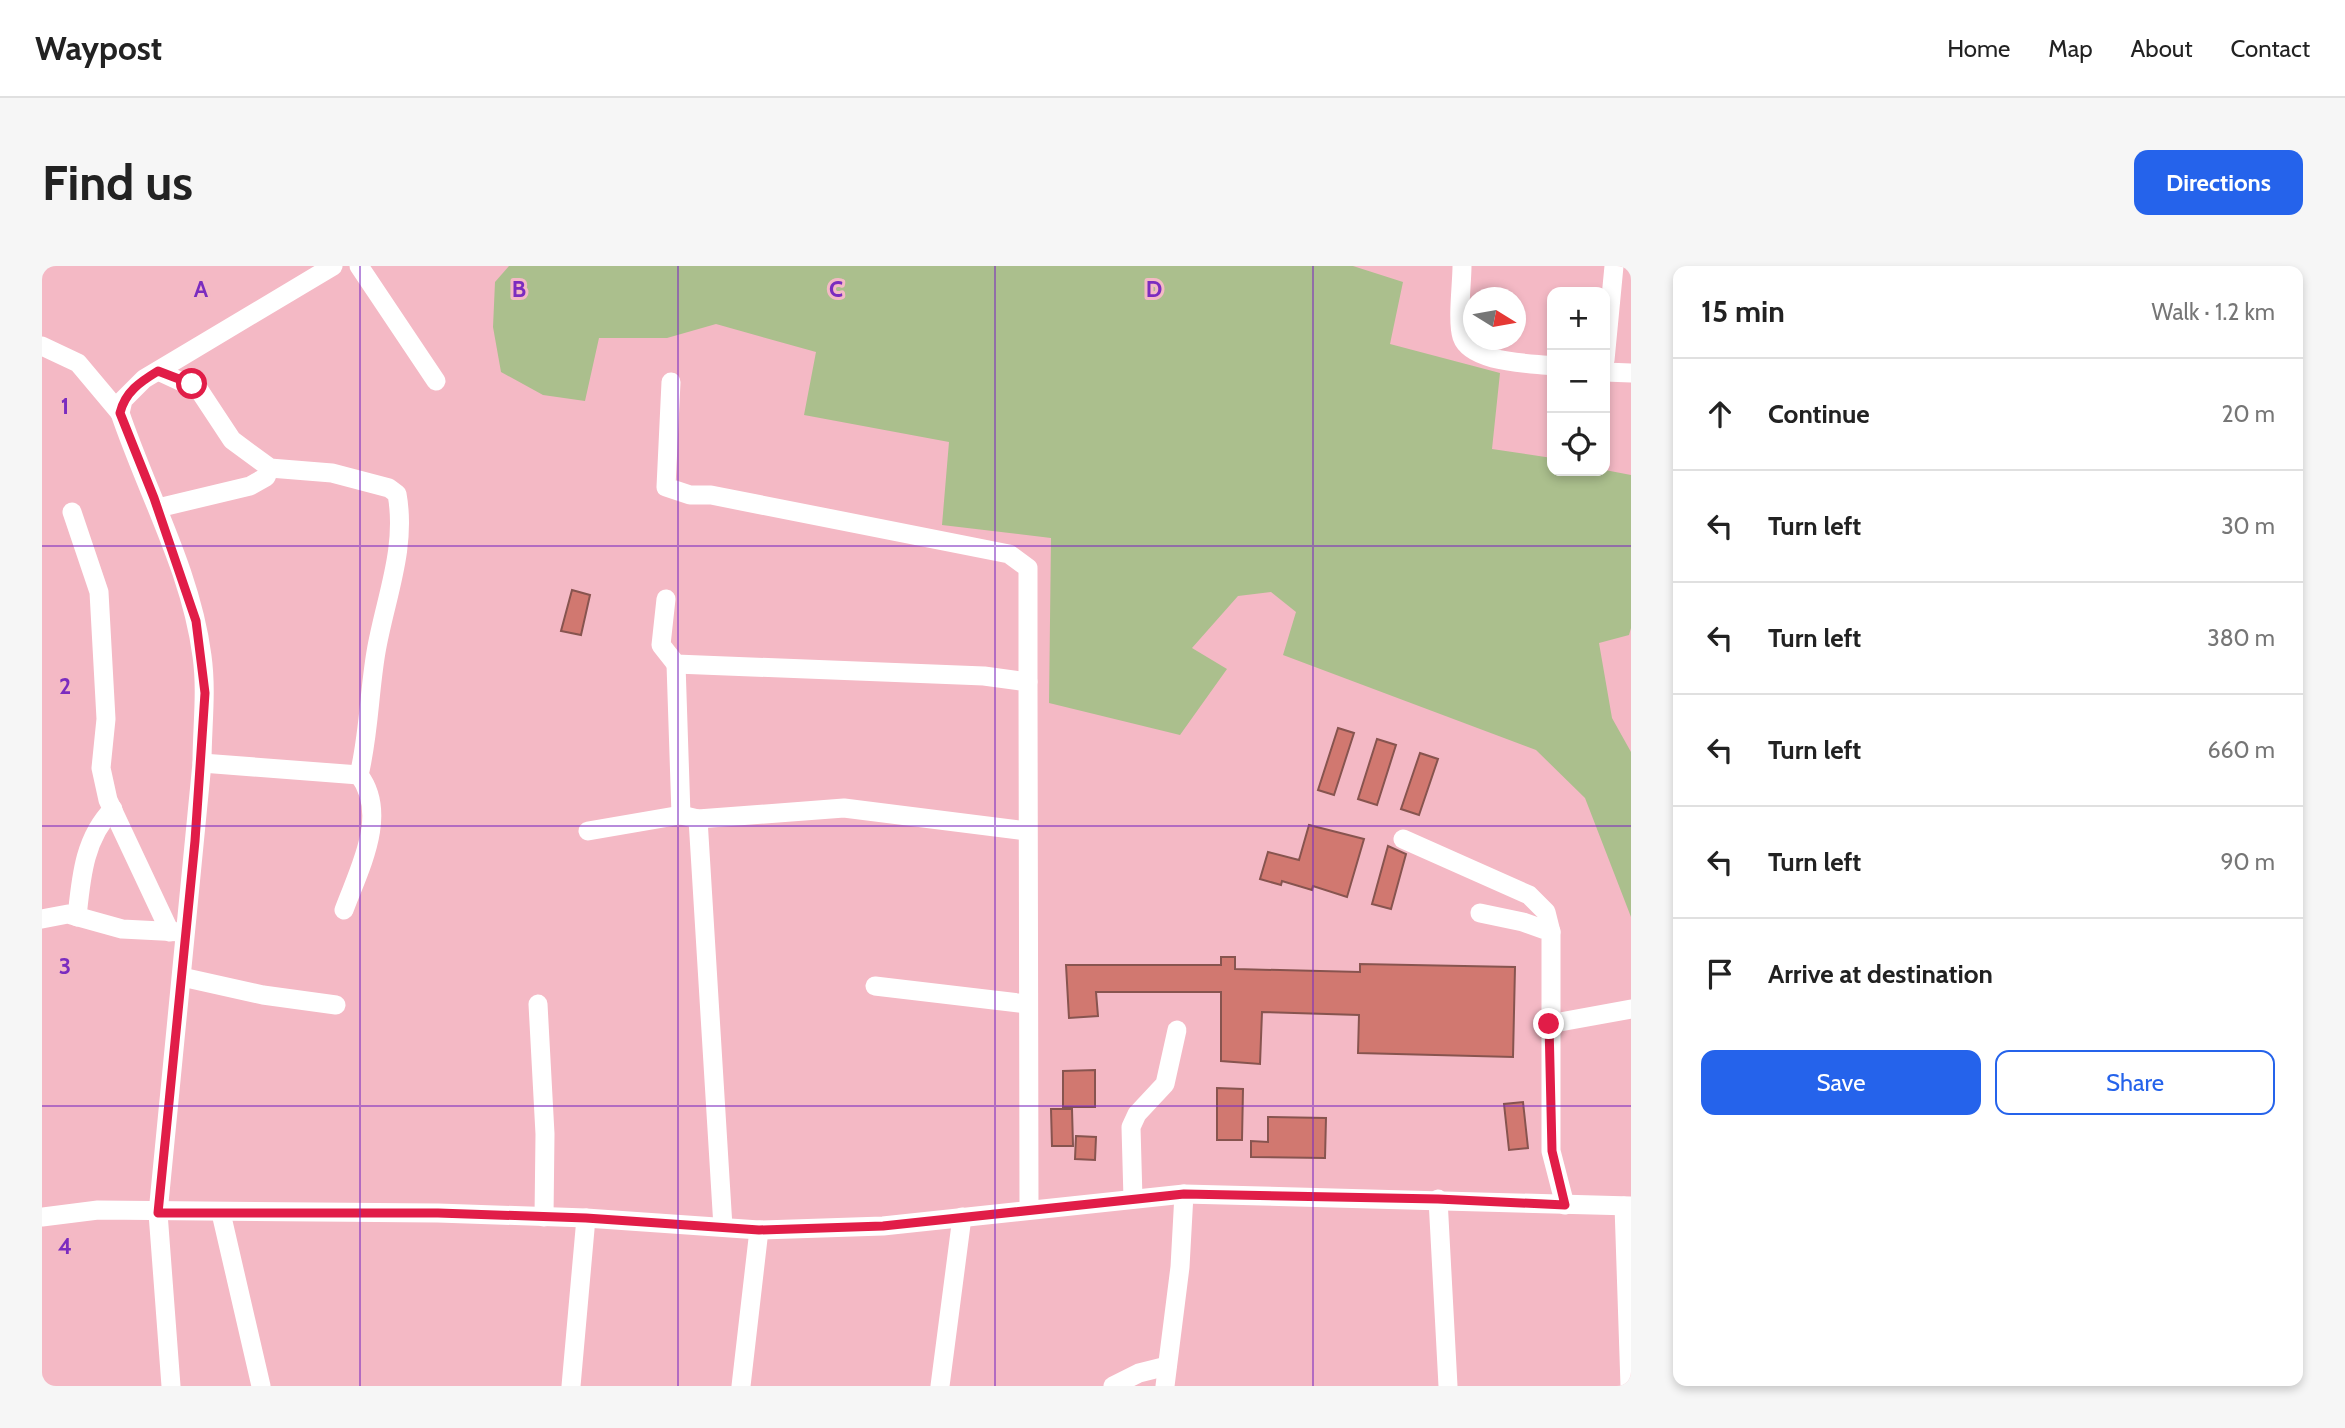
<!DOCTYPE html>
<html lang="en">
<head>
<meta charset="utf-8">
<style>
  body { margin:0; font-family:Cabin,sans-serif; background:#f6f6f6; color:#222 }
  .controls { position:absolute; right:21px; top:21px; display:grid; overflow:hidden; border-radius:14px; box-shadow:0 4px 10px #0003 }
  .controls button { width:63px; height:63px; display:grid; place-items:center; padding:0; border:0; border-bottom:2px solid #e0e0e0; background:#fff; color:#222; font:35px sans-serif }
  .compass { position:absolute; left:1421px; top:21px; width:63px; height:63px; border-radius:50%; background:#fff; box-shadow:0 4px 10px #0003; rotate:101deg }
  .stop { position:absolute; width:21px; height:21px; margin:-16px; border:5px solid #e11d48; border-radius:50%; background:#fff }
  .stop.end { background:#e11d48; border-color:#fff; box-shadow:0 2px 7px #0008 }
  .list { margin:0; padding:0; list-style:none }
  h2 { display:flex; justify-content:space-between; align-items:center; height:91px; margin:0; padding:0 28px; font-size:30px }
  h2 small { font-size:23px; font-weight:400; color:#767676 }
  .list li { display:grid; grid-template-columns:46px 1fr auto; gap:21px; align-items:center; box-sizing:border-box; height:112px; padding:0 28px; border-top:2px solid #e0e0e0 }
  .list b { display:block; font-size:26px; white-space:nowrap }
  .list em { font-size:23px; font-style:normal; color:#767676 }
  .actions { display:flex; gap:14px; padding:21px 28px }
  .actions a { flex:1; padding:16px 0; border:2px solid #2563eb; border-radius:14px; text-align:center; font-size:24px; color:#2563eb }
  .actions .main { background:#2563eb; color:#fff }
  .icon { flex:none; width:38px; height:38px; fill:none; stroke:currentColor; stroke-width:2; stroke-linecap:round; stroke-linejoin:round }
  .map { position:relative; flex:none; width:1589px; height:1120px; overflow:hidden; border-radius:14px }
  header { display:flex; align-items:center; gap:42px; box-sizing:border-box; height:98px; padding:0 35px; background:#fff; border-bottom:2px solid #e0e0e0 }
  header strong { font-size:33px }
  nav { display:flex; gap:38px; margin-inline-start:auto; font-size:24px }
  .intro { display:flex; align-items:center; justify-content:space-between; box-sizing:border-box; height:168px; padding:0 42px }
  h1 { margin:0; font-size:49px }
  .button { padding:18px 32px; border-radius:14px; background:#2563eb; color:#fff; font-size:24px; font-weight:700 }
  main { display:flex; gap:42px; padding:0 42px }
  aside { flex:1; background:#fff; border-radius:14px; box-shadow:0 4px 10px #0003 }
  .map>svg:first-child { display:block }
</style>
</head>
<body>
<header>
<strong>Waypost</strong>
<nav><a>Home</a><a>Map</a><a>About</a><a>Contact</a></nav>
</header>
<div class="intro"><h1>Find us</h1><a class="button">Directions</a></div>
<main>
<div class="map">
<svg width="1589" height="1120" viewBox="0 0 1589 1120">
  <rect width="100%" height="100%" fill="#f4b9c5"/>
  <!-- green -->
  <polygon fill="#abbf8d" points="467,0 1311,0 1361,16 1348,78 1458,107 1450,183 1510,192 1510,205 1563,204 1589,209 1589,362 1587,369 1557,377 1570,452 1589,486 1589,651 1543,532 1494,484 1241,389 1254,346 1229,326 1196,330 1150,382 1185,403 1138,469 1007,437 1009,272 900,259 907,176 762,149 774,86 674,58 625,72 557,72 543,135 501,129 459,106 451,61 453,16"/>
  <!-- building -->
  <g fill="#d17870" stroke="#87544f" stroke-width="2">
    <polygon points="530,324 548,329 539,369 519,365"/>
    <polygon points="1296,462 1312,467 1292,529 1276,524"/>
    <polygon points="1335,473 1354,479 1335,539 1316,533"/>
    <polygon points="1378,487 1396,493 1377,549 1359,543"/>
    <polygon points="1267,559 1322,573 1305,631 1271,620 1270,624 1240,615 1239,619 1218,613 1226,586 1257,594"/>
    <polygon points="1346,580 1364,588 1349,643 1330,638"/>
    <polygon points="1179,691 1193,691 1193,703 1318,706 1318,698 1473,701 1471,791 1316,787 1317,749 1220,746 1218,798 1179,795 1179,726 1054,726 1056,750 1027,752 1024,699 1179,699"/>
    <polygon points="1053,804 1053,841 1021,841 1021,805"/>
    <polygon points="1175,822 1201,823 1200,874 1175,874"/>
    <polygon points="1481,836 1486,882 1467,884 1462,838"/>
    <polygon points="1009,843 1030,843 1031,880 1010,880"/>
    <polygon points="1226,851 1284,852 1283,892 1209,891 1209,875 1226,876"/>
    <polygon points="1034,870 1054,871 1053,894 1033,893"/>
  </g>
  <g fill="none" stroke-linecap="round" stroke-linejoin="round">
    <!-- minor -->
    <g stroke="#fff" stroke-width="19">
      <polyline points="317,0 394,115"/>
      <path d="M1420,0c0,18 -5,55 0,71 9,26 68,26 90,29"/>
      <polyline points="0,80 36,97 78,147"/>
      <polyline points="1563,94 1572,0"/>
      <path d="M116,105l41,19 33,50 38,28 62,5 57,15 8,6c10,55 -12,105 -21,158 -7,41 -7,82 -17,123 30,40 0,94 -15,135"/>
      <polyline points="1563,106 1589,107"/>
      <polyline points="629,116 624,221 648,229 669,229 967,288 986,302 986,416"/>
      <polyline points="116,242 208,220 224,211 228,202"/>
      <polyline points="30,246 57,326 64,453 59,502 66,534 128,666"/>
      <polyline points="624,333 619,379 634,398 942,410 986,416 987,943"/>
      <polyline points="634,398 639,549"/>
      <polyline points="160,497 317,509"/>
      <polyline points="656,553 681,961"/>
      <polyline points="546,565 639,549 656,553 802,542 985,565"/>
      <polyline points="1361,573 1487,629 1504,646 1509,666"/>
      <polyline points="1438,647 1481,656 1509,666 1509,885 1523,939"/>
      <path d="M35,651c4,-39 7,-79 36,-108"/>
      <polyline points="0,653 26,648 80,663 139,666"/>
      <polyline points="140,711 221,729 294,739"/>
      <polyline points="833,720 985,738"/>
      <polyline points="496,738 503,868 502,951"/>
      <polyline points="1507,758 1589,743"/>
      <polyline points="1091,933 1089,861 1095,848 1123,818 1135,764"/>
      <polyline points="1396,933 1406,1120"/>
      <polyline points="1582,940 1588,1120"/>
      <polyline points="179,947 219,1120"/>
      <polyline points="0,951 56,944 396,947 544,952 717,964 841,960 1142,928 1589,940"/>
      <path d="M129,1120l-13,-173 44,-450c0,-36 5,-71 0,-107 -11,-85 -55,-163 -82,-243l3,-13 21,-21 189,-113"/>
      <polyline points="529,1120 544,952"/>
      <polyline points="699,1120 717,964"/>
      <polyline points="898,1120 920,951"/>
      <polyline points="1071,1120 1097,1107 1125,1100"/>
      <polyline points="1123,1120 1138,1001 1142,928"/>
    </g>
  </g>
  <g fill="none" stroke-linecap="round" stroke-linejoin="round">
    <!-- route -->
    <path stroke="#e11d48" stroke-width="9" d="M150,118l-34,-13c-18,11 -33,21 -38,42l34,85 42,123 9,72 -10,148 -37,372h280l148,5 173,12 124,-4 301,-32 254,5 127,6 -13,-54 -3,-127"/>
  </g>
  <!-- grid -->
  <path fill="none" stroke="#7b2cbf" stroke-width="2" stroke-opacity="0.55" d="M318,0v1120M636,0v1120M953,0v1120M1271,0v1120M0,280h1589M0,560h1589M0,840h1589"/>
  <g font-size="23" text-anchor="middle" font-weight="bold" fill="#7b2cbf" stroke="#f4b9c5" stroke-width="6" stroke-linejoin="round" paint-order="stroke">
    <text x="159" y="31">A</text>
    <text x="477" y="31">B</text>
    <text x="794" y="31">C</text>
    <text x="1112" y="31">D</text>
    <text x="23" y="148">1</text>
    <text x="23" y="428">2</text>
    <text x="23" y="708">3</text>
    <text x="23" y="988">4</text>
  </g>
</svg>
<div class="controls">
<button>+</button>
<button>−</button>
<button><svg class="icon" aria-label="locate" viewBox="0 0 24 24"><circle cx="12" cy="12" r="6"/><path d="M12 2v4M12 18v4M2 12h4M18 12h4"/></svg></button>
</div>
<svg class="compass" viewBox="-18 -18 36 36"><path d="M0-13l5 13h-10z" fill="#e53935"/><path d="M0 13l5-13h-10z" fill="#767676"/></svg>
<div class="stop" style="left:150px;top:118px"></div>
<div class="stop end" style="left:1507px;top:758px"></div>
</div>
<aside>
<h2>15 min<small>Walk · 1.2 km</small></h2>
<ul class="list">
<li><svg class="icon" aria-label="ahead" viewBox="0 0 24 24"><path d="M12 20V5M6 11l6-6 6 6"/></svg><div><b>Continue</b></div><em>20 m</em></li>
<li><svg class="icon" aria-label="left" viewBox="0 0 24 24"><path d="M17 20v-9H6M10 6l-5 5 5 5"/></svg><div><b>Turn left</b></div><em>30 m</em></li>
<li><svg class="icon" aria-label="left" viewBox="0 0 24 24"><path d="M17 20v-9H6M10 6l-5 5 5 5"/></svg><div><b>Turn left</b></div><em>380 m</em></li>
<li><svg class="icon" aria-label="left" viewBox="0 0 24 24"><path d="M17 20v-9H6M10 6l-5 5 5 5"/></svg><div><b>Turn left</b></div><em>660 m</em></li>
<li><svg class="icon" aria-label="left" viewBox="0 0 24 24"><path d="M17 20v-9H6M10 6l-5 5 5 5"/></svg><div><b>Turn left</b></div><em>90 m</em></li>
<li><svg class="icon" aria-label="arrive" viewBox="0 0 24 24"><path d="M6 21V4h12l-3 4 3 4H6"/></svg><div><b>Arrive at destination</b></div></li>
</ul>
<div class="actions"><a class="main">Save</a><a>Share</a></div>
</aside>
</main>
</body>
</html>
